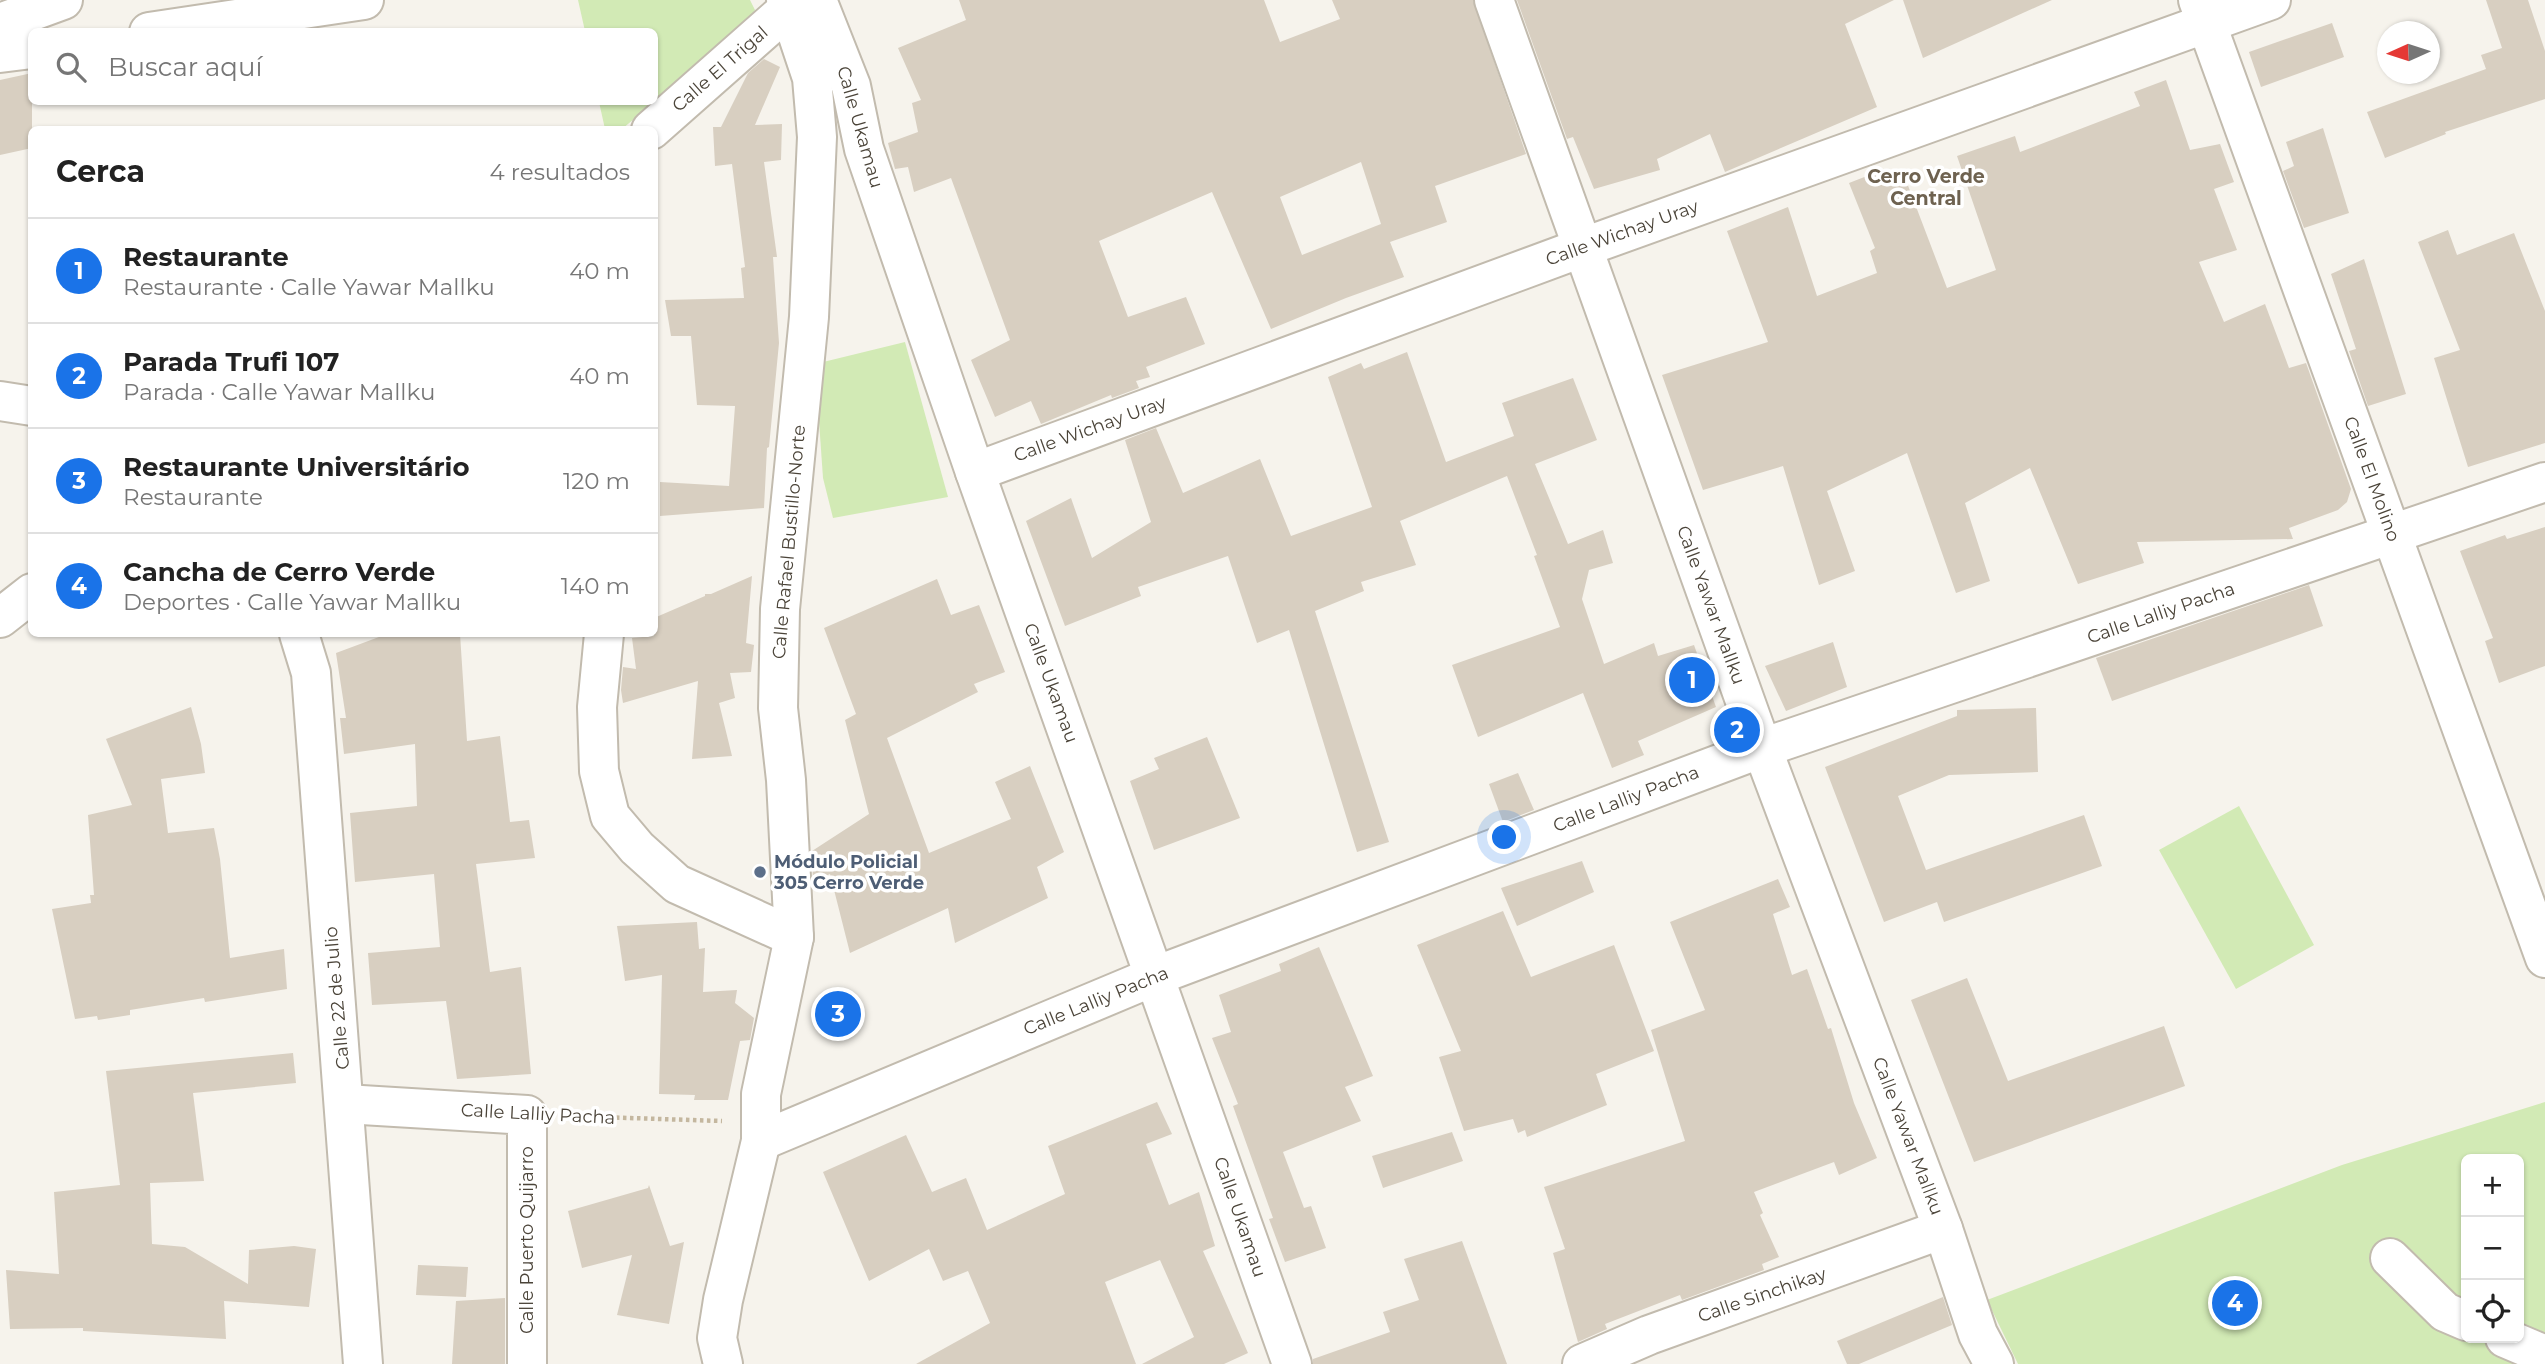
<!DOCTYPE html>
<html lang="es">
<head>
<meta charset="utf-8">
<style>
  body { margin:0; font-family:Montserrat,sans-serif; background:#f6f6f6; color:#222 }
  .controls { position:absolute; right:21px; bottom:21px; display:grid; overflow:hidden; border-radius:10px; box-shadow:0 2px 5px #0004 }
  .controls button { width:63px; height:63px; display:grid; place-items:center; padding:0; border:0; border-bottom:2px solid #e0e0e0; background:#fff; color:#222; font:35px sans-serif }
  .compass { position:absolute; left:2377px; top:21px; width:63px; height:63px; border-radius:50%; background:#fff; box-shadow:0 2px 5px #0004; rotate:267deg }
  .you { position:absolute; left:1505px; top:838px; width:24px; height:24px; margin:-18px; border:5px solid #fff; border-radius:50%; background:#1a73e8; box-shadow:0 0 0 10px #1a73e833 }
  .badge { display:grid; place-items:center; width:46px; height:46px; border-radius:50%; background:#1a73e8; color:#fff; font-size:23px; font-weight:700 }
  .pin { position:absolute; translate:-50% -50%; border:4px solid #fff; box-shadow:0 2px 7px #0006 }
  .list { margin:0; padding:0; list-style:none }
  h2 { display:flex; justify-content:space-between; align-items:center; height:91px; margin:0; padding:0 28px; font-size:30px }
  h2 small { font-size:23px; font-weight:400; color:#767676 }
  .list li { display:grid; grid-template-columns:46px 1fr auto; gap:21px; align-items:center; box-sizing:border-box; height:105px; padding:0 28px; border-top:2px solid #e0e0e0 }
  .list b { display:block; font-size:26px; white-space:nowrap }
  .list p { margin:0; font-size:23px; white-space:nowrap; color:#767676 }
  .list em { font-size:23px; font-style:normal; color:#767676 }
  .icon { flex:none; width:38px; height:38px; fill:none; stroke:currentColor; stroke-width:2; stroke-linecap:round; stroke-linejoin:round }
  .map { position:relative; flex:none; width:2545px; height:1364px; overflow:hidden }
  .search { position:absolute; background:#fff; box-shadow:0 2px 5px #0004; left:28px; top:28px; width:630px; height:77px; display:flex; align-items:center; gap:18px; box-sizing:border-box; padding:0 24px; border-radius:10px; color:#767676; font-size:26px }
  .panel { position:absolute; background:#fff; box-shadow:0 2px 5px #0004; left:28px; top:126px; width:630px; height:511px; border-radius:10px }
  .map>svg:first-child { display:block }
</style>
</head>
<body>
<div class="map">
<svg width="2545" height="1364" viewBox="0 0 2545 1364">
  <rect width="100%" height="100%" fill="#f6f3ec"/>
  <!-- green -->
  <g fill="#d2eab5" fill-rule="evenodd">
    <polygon points="578,0 750,0 755,10 750,22 622,129 605,129 599,102 654,102 654,32 585,31"/>
    <polygon points="905,342 948,497 833,518 823,478 815,364"/>
    <polygon points="2239,806 2314,945 2236,989 2159,850"/>
    <path d="M2545,1102v262h-527l-31,-64 355,-135zM2466,1159h53v179h-53z"/>
  </g>
  <!-- building -->
  <g fill="#d8cfc1" fill-rule="evenodd">
    <path d="M959,0h305l16,42 60,-23 -8,-19h141l53,154 -91,32 12,36 -57,20 14,35 -58,21 -75,31 -59,-137 -113,49 29,76 58,-20 19,47 -59,23 4,10 -14,4 3,7 -27,10 -1,-3 -70,29 -10,-23 -36,16 -24,-57 39,-20 -59,-162 -37,14 -6,-25 -13,2 -7,-26 30,-11 -6,-29 9,-3 -23,-52 68,-28zM1361,162l20,62 -79,31 -22,-58z"/>
    <polygon points="1517,0 1894,0 1845,24 1877,107 1725,172 1710,134 1657,159 1660,170 1594,189 1573,137 1567,139"/>
    <polygon points="1903,0 2052,0 1923,58"/>
    <polygon points="2486,0 2528,0 2545,51 2545,99 2445,132 2446,134 2385,158 2367,112 2486,69 2481,55 2502,48"/>
    <polygon points="2332,23 2344,57 2261,87 2249,52"/>
    <polygon points="764,59 780,67 755,125 782,124 781,160 764,162 777,257 773,257 779,343 769,447 767,448 764,508 660,516 660,482 729,486 735,406 697,405 691,336 671,336 665,300 744,298 741,268 745,267 732,164 715,166 713,127 721,127 748,73"/>
    <polygon points="32,73 32,148 0,155 0,80"/>
    <polygon points="2166,80 2190,150 2220,144 2234,182 2214,189 2237,250 2199,262 2224,322 2265,304 2289,368 2306,363 2351,489 2347,502 2338,510 2289,528 2293,539 2137,542 2144,563 2078,584 2030,468 1965,503 1990,581 1956,593 1907,453 1827,491 1855,571 1819,585 1783,466 1703,490 1662,375 1768,342 1727,231 1788,207 1817,296 1877,273 1870,251 1875,248 1849,183 1885,169 1889,180 1904,175 1947,288 1996,270 1957,156 2015,136 2020,152 2140,106 2134,92"/>
    <polygon points="2323,128 2349,213 2304,228 2283,171 2294,166 2286,142"/>
    <polygon points="2448,230 2457,255 2514,233 2545,311 2545,443 2468,467 2434,358 2460,350 2418,242"/>
    <polygon points="2364,259 2406,394 2368,406 2349,351 2356,349 2331,274"/>
    <polygon points="1407,352 1446,462 1514,436 1502,403 1573,378 1597,440 1535,464 1568,544 1603,530 1613,563 1589,570 1582,599 1604,664 1654,643 1658,656 1694,645 1716,707 1638,741 1644,755 1612,768 1583,693 1478,737 1452,665 1560,627 1534,556 1537,555 1507,476 1400,521 1416,565 1361,582 1364,591 1315,611 1389,842 1357,852 1289,630 1257,643 1228,556 1138,587 1141,596 1065,626 1026,521 1071,498 1092,558 1151,522 1125,440 1156,428 1183,493 1260,459 1291,536 1372,507 1328,377 1361,363 1364,369"/>
    <polygon points="2545,527 2545,666 2499,683 2485,641 2493,638 2460,551 2505,535 2507,539"/>
    <polygon points="752,576 746,643 754,645 751,672 730,673 735,698 719,703 732,756 692,759 698,681 623,703 621,690 623,667 636,669 632,638 654,636 654,618 705,596 705,594 711,594"/>
    <polygon points="937,579 951,615 979,605 1005,672 974,684 978,692 887,738 929,853 1011,819 995,782 1030,766 1064,852 1037,867 1048,898 955,943 948,908 850,953 830,874 813,882 812,851 869,814 845,720 856,714 824,628"/>
    <polygon points="2309,585 2323,626 2112,701 2096,658"/>
    <polygon points="387,634 460,634 467,741 500,736 510,822 529,820 535,858 476,864 490,972 521,967 531,1074 457,1079 446,1001 372,1005 368,953 440,947 434,874 355,882 350,813 417,806 415,744 344,754 340,718 346,718 336,653"/>
    <polygon points="1833,642 1847,687 1786,711 1765,666"/>
    <polygon points="191,707 201,744 205,773 161,779 168,833 214,828 220,859 230,958 284,949 287,989 205,1002 204,998 130,1010 130,1015 98,1020 97,1016 75,1019 52,909 91,903 90,895 94,895 88,815 132,805 106,739"/>
    <polygon points="2036,708 2038,772 1949,775 1898,796 1926,870 2084,815 2102,866 1944,922 1937,902 1884,922 1825,767 1957,716 1957,710"/>
    <polygon points="1207,737 1240,818 1154,850 1130,781 1159,769 1154,758"/>
    <polygon points="1518,773 1534,810 1503,822 1489,784"/>
    <polygon points="1582,861 1594,892 1517,926 1501,888"/>
    <polygon points="1778,879 1790,907 1773,914 1792,975 1807,969 1828,1029 1831,1028 1854,1103 1877,1158 1839,1175 1834,1162 1754,1192 1763,1213 1760,1215 1779,1257 1762,1264 1764,1270 1682,1300 1680,1295 1605,1324 1607,1329 1578,1342 1553,1253 1565,1249 1544,1187 1685,1141 1651,1030 1705,1010 1670,922"/>
    <polygon points="1503,911 1531,977 1614,945 1654,1051 1596,1074 1607,1105 1527,1137 1525,1130 1518,1133 1513,1119 1464,1131 1439,1057 1461,1051 1417,945"/>
    <polygon points="697,922 699,949 705,948 703,992 737,990 735,1003 754,1018 750,1040 740,1041 728,1100 694,1100 695,1095 659,1094 662,975 625,981 617,926"/>
    <polygon points="1319,947 1373,1076 1345,1087 1361,1121 1283,1152 1304,1208 1311,1206 1326,1248 1285,1262 1269,1219 1273,1218 1233,1106 1238,1104 1212,1038 1231,1032 1219,995 1281,971 1279,964"/>
    <polygon points="1967,978 2008,1081 2164,1026 2185,1086 1974,1162 1911,1000"/>
    <polygon points="293,1053 296,1083 193,1093 204,1181 150,1183 152,1244 185,1247 248,1284 249,1250 294,1246 316,1249 309,1307 224,1301 226,1339 83,1331 83,1328 10,1329 6,1270 59,1274 54,1192 120,1185 106,1071"/>
    <polygon points="1157,1102 1172,1134 1146,1144 1169,1205 1199,1192 1215,1246 1203,1251 1248,1353 1224,1364 1142,1364 1194,1337 1160,1260 1105,1282 1136,1364 916,1364 990,1323 968,1271 943,1281 929,1249 869,1281 823,1172 906,1135 932,1192 966,1178 987,1230 1065,1194 1048,1146"/>
    <polygon points="1452,1132 1463,1161 1383,1188 1372,1156"/>
    <polygon points="649,1185 670,1246 684,1242 669,1324 617,1315 632,1255 582,1268 568,1211 648,1188"/>
    <polygon points="1462,1241 1507,1364 1313,1364 1313,1359 1390,1332 1383,1312 1419,1300 1404,1259"/>
    <polygon points="418,1265 468,1267 466,1297 416,1295"/>
    <polygon points="1943,1297 1952,1325 1859,1364 1847,1364 1837,1341"/>
    <polygon points="505,1298 505,1364 452,1364 456,1301"/>
  </g>
  <g fill="none" stroke-linecap="round" stroke-linejoin="round">
    <!-- minor casing -->
    <g stroke="#c2bbae" stroke-width="42">
      <g id="minor">
        <polyline points="817,0 851,86 864,149 975,472 1292,1364"/>
        <polyline points="1494,0 1762,748 1943,1229 1978,1334 1994,1364"/>
        <polyline points="2198,0 2545,958"/>
        <polyline points="0,23 63,0"/>
        <polyline points="149,32 364,0"/>
        <polyline points="0,53 32,49"/>
        <polyline points="651,130 788,9"/>
        <polyline points="0,401 32,406"/>
        <polyline points="975,472 1584,247 2271,0"/>
        <polyline points="0,618 32,593"/>
        <polyline points="299,634 311,673 363,1364"/>
        <polyline points="604,634 597,707 599,771 610,816 637,848 677,884 794,937"/>
        <polyline points="345,1104 527,1115 527,1364"/>
        <polyline points="761,1141 1155,976 1762,748 2545,482"/>
        <polyline points="2390,1258 2445,1312 2466,1321"/>
        <polyline points="2505,1338 2545,1355"/>
        <polyline points="723,1364 717,1338 723,1300 761,1141 761,1094 794,937 786,780 778,708 780,609 809,317 817,137 812,78 786,0"/>
        <polyline points="1582,1364 1649,1335 1943,1229"/>
      </g>
    </g>
    <!-- path -->
    <polyline stroke="#c4b79f" stroke-width="4.5" stroke-dasharray="3.5 3.5" stroke-linecap="butt" points="567,1116 722,1121"/>
    <!-- minor -->
    <use href="#minor" stroke="#fff" stroke-width="38"/>
  </g>
  <!-- markers -->
  <circle fill="#5c6f8a" stroke="#fff" stroke-width="2.5" cx="760" cy="872" r="7"/>
  <g text-anchor="middle" stroke-width="7" stroke-linejoin="round" paint-order="stroke">
    <!-- street labels -->
    <g font-size="18" fill="#4b4439" stroke="#fff">
      <text transform="translate(720 69) rotate(-41)" y="6">Calle El Trigal</text>
      <text transform="translate(860 127) rotate(74)" y="6">Calle Ukamau</text>
      <text transform="translate(1622 233) rotate(-20)" y="6">Calle Wichay Uray</text>
      <text transform="translate(1090 429) rotate(-20)" y="6">Calle Wichay Uray</text>
      <text transform="translate(2372 479) rotate(70)" y="6">Calle El Molino</text>
      <text transform="translate(789 542) rotate(-85)" y="6">Calle Rafael Bustillo-Norte</text>
      <text transform="translate(1711 605) rotate(70)" y="6">Calle Yawar Mallku</text>
      <text transform="translate(2161 613) rotate(-19)" y="6">Calle Lalliy Pacha</text>
      <text transform="translate(1051 683) rotate(70)" y="6">Calle Ukamau</text>
      <text transform="translate(1626 799) rotate(-21)" y="6">Calle Lalliy Pacha</text>
      <text transform="translate(337 998) rotate(-95)" y="6">Calle 22 de Julio</text>
      <text transform="translate(1096 1001) rotate(-22)" y="6">Calle Lalliy Pacha</text>
      <text transform="translate(538 1114) rotate(3)" y="6">Calle Lalliy Pacha</text>
      <text transform="translate(1908 1136) rotate(69)" y="6">Calle Yawar Mallku</text>
      <text transform="translate(1240 1217) rotate(71)" y="6">Calle Ukamau</text>
      <text transform="translate(527 1240) rotate(-90)" y="6">Calle Puerto Quijarro</text>
      <text transform="translate(1762 1295) rotate(-19)" y="6">Calle Sinchikay</text>
    </g>
    <!-- service labels -->
    <g font-size="18" font-weight="bold" fill="#4e5e75" stroke="#fff" text-anchor="start">
      <text x="774" y="868">Módulo Policial<tspan x="774" dy="21">305 Cerro Verde</tspan></text>
    </g>
    <!-- neighbourhood labels -->
    <g font-size="19" font-weight="bold" fill="#6e6250" stroke="#fff">
      <text x="1926" y="183">Cerro Verde<tspan x="1926" dy="22">Central</tspan></text>
    </g>
  </g>
</svg>
<div class="controls">
<button>+</button>
<button>−</button>
<button><svg class="icon" aria-label="locate" viewBox="0 0 24 24"><circle cx="12" cy="12" r="6"/><path d="M12 2v4M12 18v4M2 12h4M18 12h4"/></svg></button>
</div>
<svg class="compass" viewBox="-18 -18 36 36"><path d="M0-13l5 13h-10z" fill="#e53935"/><path d="M0 13l5-13h-10z" fill="#767676"/></svg>
<div class="you"></div>
<div class="pin badge" style="left:1692px;top:680px">1</div>
<div class="pin badge" style="left:1737px;top:730px">2</div>
<div class="pin badge" style="left:838px;top:1014px">3</div>
<div class="pin badge" style="left:2235px;top:1303px">4</div>
<div class="search"><svg class="icon" aria-label="search" viewBox="0 0 24 24"><circle cx="10" cy="10" r="6"/><path d="M15 15l6 6"/></svg>Buscar aquí</div>
<section class="panel">
<h2>Cerca<small>4 resultados</small></h2>
<ul class="list">
<li><span class="badge">1</span><div><b>Restaurante</b><p>Restaurante · Calle Yawar Mallku</p></div><em>40 m</em></li>
<li><span class="badge">2</span><div><b>Parada Trufi 107</b><p>Parada · Calle Yawar Mallku</p></div><em>40 m</em></li>
<li><span class="badge">3</span><div><b>Restaurante Universitário</b><p>Restaurante</p></div><em>120 m</em></li>
<li><span class="badge">4</span><div><b>Cancha de Cerro Verde</b><p>Deportes · Calle Yawar Mallku</p></div><em>140 m</em></li>
</ul>
</section>
</div>
</body>
</html>
